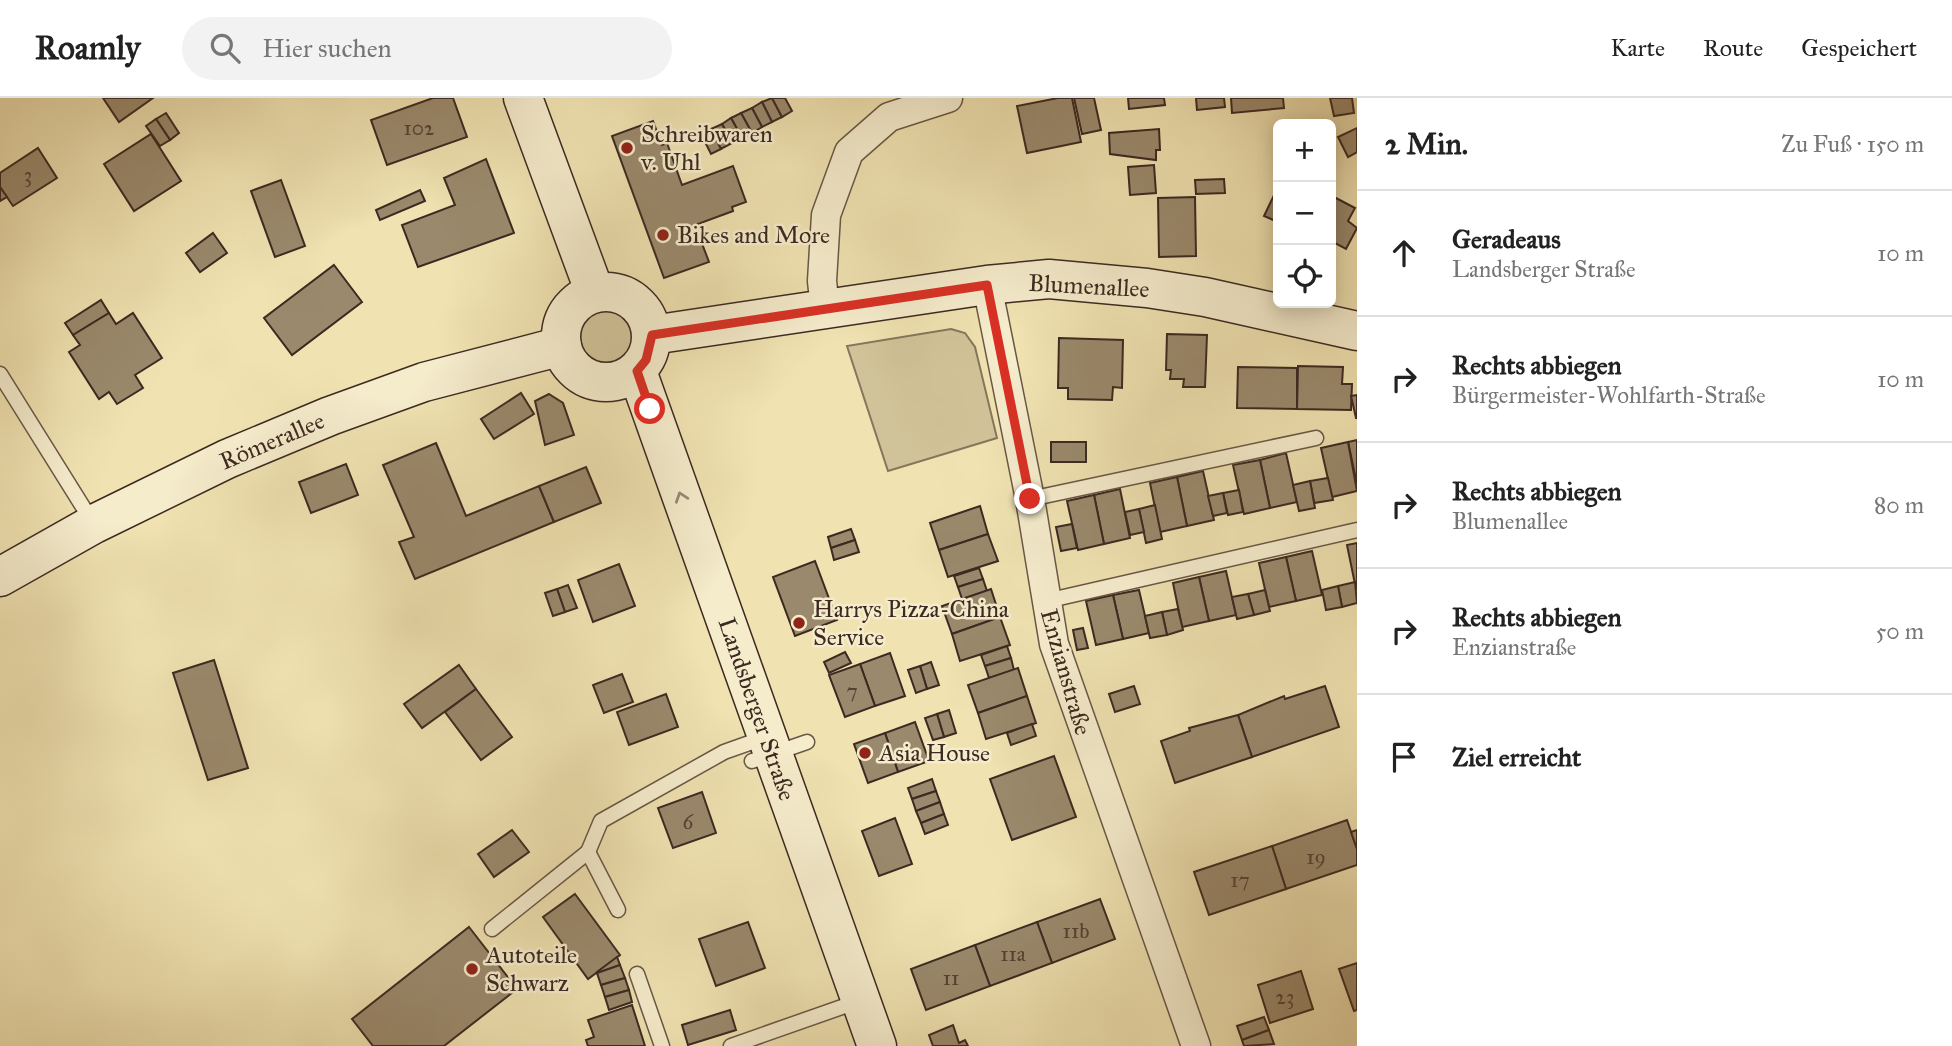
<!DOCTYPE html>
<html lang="de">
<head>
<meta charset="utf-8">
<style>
  body { margin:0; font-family:"IM FELL Great Primer",serif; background:#f2f2f2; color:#222 }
  .controls { position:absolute; right:21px; top:21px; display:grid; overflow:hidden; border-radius:10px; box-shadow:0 4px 18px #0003 }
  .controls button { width:63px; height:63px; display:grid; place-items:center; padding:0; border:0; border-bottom:2px solid #e0e0e0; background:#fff; color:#222; font:35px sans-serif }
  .stop { position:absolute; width:21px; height:21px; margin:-16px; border:5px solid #d93025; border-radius:50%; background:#fff }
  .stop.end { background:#d93025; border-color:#fff; box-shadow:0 2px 7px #0008 }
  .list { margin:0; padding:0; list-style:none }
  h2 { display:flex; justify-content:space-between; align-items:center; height:91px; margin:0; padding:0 28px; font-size:30px }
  h2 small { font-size:23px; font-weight:400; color:#767676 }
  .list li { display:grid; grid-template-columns:46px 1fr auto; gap:21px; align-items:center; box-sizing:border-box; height:126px; padding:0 28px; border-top:2px solid #e0e0e0 }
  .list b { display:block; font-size:26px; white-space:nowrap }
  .list p { margin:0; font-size:23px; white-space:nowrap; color:#767676 }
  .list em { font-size:23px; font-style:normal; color:#767676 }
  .icon { flex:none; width:38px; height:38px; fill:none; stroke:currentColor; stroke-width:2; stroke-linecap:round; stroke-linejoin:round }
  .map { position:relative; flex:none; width:1357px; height:948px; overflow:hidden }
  header { display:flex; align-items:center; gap:42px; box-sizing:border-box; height:98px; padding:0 35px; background:#fff; border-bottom:2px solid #e0e0e0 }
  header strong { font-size:33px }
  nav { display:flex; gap:38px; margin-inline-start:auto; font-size:24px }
  .search { width:490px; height:63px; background:#f2f2f2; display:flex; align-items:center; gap:18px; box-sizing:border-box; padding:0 24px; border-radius:38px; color:#767676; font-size:26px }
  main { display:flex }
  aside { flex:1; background:#fff }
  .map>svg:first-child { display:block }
</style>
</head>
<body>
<header>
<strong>Roamly</strong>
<div class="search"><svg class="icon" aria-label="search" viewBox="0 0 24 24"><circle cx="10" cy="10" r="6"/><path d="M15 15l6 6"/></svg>Hier suchen</div>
<nav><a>Karte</a><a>Route</a><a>Gespeichert</a></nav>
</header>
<main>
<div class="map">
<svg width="1357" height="948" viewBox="0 0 1357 948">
  <rect width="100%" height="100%" fill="#f0e2b1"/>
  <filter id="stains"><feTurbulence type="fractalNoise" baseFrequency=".00286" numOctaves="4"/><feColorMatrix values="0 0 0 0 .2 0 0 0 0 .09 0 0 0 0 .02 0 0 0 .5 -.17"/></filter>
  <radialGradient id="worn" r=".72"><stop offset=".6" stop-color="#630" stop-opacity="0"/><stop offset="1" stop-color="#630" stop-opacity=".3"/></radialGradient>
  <!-- green -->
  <g fill="#d1c399" stroke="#86765d" stroke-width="2">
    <circle cx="606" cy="240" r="29"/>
    <polygon points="951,231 965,235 975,249 997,340 888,373 847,248"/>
  </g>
  <!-- building -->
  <g fill="#9a896c" stroke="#3c2921" stroke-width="2">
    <polygon points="103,0 153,0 119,24"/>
    <polygon points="433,0 453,0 467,39 387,67 371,22"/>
    <polygon points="772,0 782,19 772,24 762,4"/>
    <polygon points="772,0 785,0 792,13 782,19"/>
    <polygon points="1058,0 1072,0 1081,44 1027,55 1017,8"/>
    <polygon points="1074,0 1094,0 1101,32 1082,36"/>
    <polygon points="1128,0 1164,0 1165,7 1129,11"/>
    <polygon points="1196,0 1224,0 1225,9 1197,12"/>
    <polygon points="1231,0 1283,0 1284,10 1232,15"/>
    <polygon points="1330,0 1352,0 1354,15 1334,18"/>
    <polygon points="762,4 772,24 762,29 752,10"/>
    <polygon points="752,10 762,29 752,35 741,15"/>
    <polygon points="166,15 179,35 170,42 156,21"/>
    <polygon points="741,15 752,35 742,40 731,20"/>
    <polygon points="731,20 742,40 732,45 722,26"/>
    <polygon points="156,21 170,42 160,48 146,28"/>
    <polygon points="653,23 662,47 667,45 682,87 733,68 746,104 732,109 733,113 695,127 709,164 664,180 612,38"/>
    <polygon points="722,26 732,45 721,51 711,31"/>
    <polygon points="1357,30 1357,54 1348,59 1338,39"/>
    <polygon points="711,31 721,51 711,56 701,36"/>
    <polygon points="1159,31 1160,52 1156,52 1156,62 1110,56 1109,35"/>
    <polygon points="151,36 181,83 134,113 104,66"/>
    <polygon points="38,50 57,80 13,108 0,89 0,75"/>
    <polygon points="486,61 514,135 418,169 402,127 455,107 444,80"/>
    <polygon points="1154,67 1156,95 1130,97 1128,69"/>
    <polygon points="1224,81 1225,95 1196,96 1195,82"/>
    <polygon points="281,82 305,148 275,159 251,93"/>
    <polygon points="0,89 7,99 0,103"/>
    <polygon points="1277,91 1278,91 1278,124 1264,118"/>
    <polygon points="420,92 425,103 380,122 376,112"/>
    <polygon points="1195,99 1196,158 1159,159 1158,100"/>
    <polygon points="1334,99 1355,110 1348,123 1357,130 1346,151 1331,143 1331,106"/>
    <polygon points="213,135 227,155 200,174 186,155"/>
    <polygon points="334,167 362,204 292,257 264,220"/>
    <polygon points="101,202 109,215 73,237 65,225"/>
    <polygon points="109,215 116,226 133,215 162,260 135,277 143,290 117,306 109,294 99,301 69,254 80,247 73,237"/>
    <polygon points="1167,236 1207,237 1205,289 1183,289 1184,281 1170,281 1171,272 1166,272"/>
    <polygon points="1059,240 1123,242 1122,290 1113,289 1112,302 1068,301 1068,290 1058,290"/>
    <polygon points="1298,268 1343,269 1342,286 1352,286 1351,312 1297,311"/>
    <polygon points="1238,269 1297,270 1297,311 1237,310"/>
    <polygon points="521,295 534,316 494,341 481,321"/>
    <polygon points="549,296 563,305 574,337 545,347 535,303"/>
    <polygon points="1357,297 1357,320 1356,320 1351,298"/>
    <polygon points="1357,342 1357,386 1348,344"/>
    <rect x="1051" y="344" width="35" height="20"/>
    <polygon points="1348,344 1357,393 1332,399 1321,350"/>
    <polygon points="436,345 466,418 539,388 554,424 415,481 399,444 414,439 383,367"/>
    <polygon points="1286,355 1297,404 1270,410 1260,362"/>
    <polygon points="1260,362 1270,410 1244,416 1233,367"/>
    <polygon points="346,366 358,397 311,415 299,384"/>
    <polygon points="586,369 601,405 554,424 539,388"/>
    <polygon points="1203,373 1214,422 1187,428 1177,379"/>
    <polygon points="1177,379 1187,428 1160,434 1150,385"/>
    <polygon points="1328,380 1333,402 1314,405 1310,383"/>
    <polygon points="1310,383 1315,410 1299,413 1293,387"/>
    <polygon points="1120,391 1130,440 1104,446 1094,397"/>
    <polygon points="1239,392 1243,414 1228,417 1223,395"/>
    <polygon points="1223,395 1227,415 1213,418 1208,398"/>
    <polygon points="1094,397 1104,446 1078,452 1067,403"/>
    <polygon points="1155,407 1162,441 1146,445 1139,411"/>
    <polygon points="980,408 988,436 939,452 930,425"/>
    <polygon points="1139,411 1144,434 1130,437 1125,414"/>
    <polygon points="1072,426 1077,450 1061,453 1056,429"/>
    <polygon points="851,431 855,442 831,450 828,439"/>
    <polygon points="988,436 998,463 948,479 939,452"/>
    <polygon points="855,442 859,454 834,462 831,450"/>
    <polygon points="1357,445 1357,491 1356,491 1347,447"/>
    <polygon points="1312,453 1322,497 1296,503 1286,459"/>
    <polygon points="1286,459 1296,503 1269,509 1259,465"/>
    <polygon points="815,463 837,522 795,538 773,479"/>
    <polygon points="619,466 635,508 593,524 578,482"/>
    <polygon points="979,470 983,481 958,489 954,478"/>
    <polygon points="1226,473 1236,517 1209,523 1199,479"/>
    <polygon points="1199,479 1209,523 1182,529 1173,485"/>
    <polygon points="983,481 987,493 962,501 958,489"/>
    <polygon points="1355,484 1357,505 1342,509 1338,488"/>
    <polygon points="568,487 577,510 565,514 557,491"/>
    <polygon points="1338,488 1342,509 1326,512 1322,492"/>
    <polygon points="557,491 565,514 553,518 545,495"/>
    <polygon points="991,491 1000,519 952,536 942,508"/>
    <polygon points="1139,492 1149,535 1123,541 1113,497"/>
    <polygon points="1265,492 1270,513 1254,517 1248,496"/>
    <polygon points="1248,496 1254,517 1237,521 1232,499"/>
    <polygon points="1113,497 1123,541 1096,547 1086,503"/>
    <polygon points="1178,511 1183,532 1167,537 1162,514"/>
    <polygon points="1162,514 1167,537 1150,540 1145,518"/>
    <polygon points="1000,519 1010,547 960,563 952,536"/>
    <polygon points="1083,530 1088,550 1077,552 1073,532"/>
    <polygon points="1007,548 1011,560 985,568 981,557"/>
    <polygon points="845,554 851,565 829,575 824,564"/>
    <polygon points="890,555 905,598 875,608 860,566"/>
    <polygon points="1011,560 1014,572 989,580 985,568"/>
    <polygon points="214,562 248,670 208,682 173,575"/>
    <polygon points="931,564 939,587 927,591 920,568"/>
    <polygon points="860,566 875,608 845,619 829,577"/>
    <polygon points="459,567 476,591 422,630 404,606"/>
    <polygon points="920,568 927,591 916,595 908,572"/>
    <polygon points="1018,570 1027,598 978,615 968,587"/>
    <polygon points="622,576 633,604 604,615 593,587"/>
    <polygon points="1134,588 1140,606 1115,614 1109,596"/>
    <polygon points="1325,588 1339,629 1252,659 1238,617 1284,598 1285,601"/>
    <polygon points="476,591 512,639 481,662 445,614"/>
    <polygon points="666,596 678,629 629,647 617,614"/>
    <polygon points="1027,598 1036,625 986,641 978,615"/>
    <polygon points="949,612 956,635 944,639 937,616"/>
    <polygon points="937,616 944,639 933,642 925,620"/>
    <polygon points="1238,617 1252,659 1175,685 1161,643 1190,633 1189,630"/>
    <polygon points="915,624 929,663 898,674 885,635"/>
    <polygon points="1032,626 1036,638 1011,647 1007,635"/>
    <polygon points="885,635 898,674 868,685 854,646"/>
    <polygon points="1054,658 1076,719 1012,742 990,681"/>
    <polygon points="932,681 936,693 912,701 908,690"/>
    <polygon points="936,693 940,704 916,713 912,701"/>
    <polygon points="702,694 716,735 673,750 658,710"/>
    <polygon points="940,704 944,716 921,725 916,713"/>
    <polygon points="944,716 948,727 925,736 921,725"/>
    <polygon points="895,720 912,766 879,778 862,733"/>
    <polygon points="1347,722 1357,751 1357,767 1286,791 1272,748"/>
    <polygon points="512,732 529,754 494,779 478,756"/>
    <polygon points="1357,732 1357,751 1351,734"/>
    <polygon points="1272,748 1286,791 1209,817 1194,774"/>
    <polygon points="575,796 620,857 588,881 543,819"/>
    <polygon points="1100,801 1115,841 1052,865 1037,824"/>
    <polygon points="748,824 765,870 716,888 699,841"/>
    <polygon points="1037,824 1052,865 990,888 975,847"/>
    <polygon points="469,829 517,891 444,948 373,948 352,921"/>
    <polygon points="975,847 990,888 926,912 911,871"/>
    <polygon points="617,859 620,867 597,875 597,874"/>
    <polygon points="1357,865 1357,912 1354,913 1339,871"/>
    <polygon points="620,867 625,880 601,887 597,875"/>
    <polygon points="1301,873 1313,911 1270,925 1258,887"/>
    <polygon points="625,880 629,892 605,899 601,887"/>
    <polygon points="629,892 632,904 609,912 605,899"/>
    <polygon points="632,907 645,948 588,948 586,942 594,939 588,922"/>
    <polygon points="730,912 736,932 688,947 682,927"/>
    <polygon points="1264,919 1269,932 1242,942 1237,928"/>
    <polygon points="953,927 959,945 965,942 968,948 933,948 929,937"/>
    <polygon points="1269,932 1274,946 1244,948 1242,942"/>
  </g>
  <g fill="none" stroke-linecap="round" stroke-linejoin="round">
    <!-- lane casing -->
    <g stroke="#695745" stroke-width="17">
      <g id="lane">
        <polyline points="0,276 93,425"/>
        <polyline points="1030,401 1316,340"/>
        <polyline points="1046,503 1357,432"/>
        <polyline points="752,663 807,644"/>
        <polyline points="588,754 618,812"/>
        <polyline points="492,831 588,754 601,723 724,654 766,639"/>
        <polyline points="637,876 662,948"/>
        <polyline points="731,948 859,903"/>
      </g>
    </g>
    <!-- street casing -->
    <g stroke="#695745" stroke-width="31">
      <g id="street">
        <polyline points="987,187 1030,401 1054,546 1196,948"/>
        <polyline points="825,210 822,183 826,117 849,54 889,19 948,0"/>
      </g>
    </g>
    <!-- secondary casing -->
    <g stroke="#3c2921" stroke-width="41">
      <g id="secondary">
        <polyline points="523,0 595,195"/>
        <circle cx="606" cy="239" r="45"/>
        <polyline points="652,237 987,187 1049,181 1147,190 1205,199 1357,233"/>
        <polyline points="637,273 877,948"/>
        <polyline points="0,479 94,426 227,361 330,318 424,284 562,248"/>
      </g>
    </g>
    <!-- lane -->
    <use href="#lane" stroke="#f5eccc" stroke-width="14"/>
    <!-- street -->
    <use href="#street" stroke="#f5eccc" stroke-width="28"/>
    <!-- secondary -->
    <use href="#secondary" stroke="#f5eccc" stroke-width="38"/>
  </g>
  <!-- one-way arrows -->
  <defs><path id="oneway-chevron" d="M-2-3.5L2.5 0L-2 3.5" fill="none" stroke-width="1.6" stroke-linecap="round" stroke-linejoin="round" transform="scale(1.75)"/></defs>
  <use stroke="#988a76" href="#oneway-chevron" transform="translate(681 399) rotate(-109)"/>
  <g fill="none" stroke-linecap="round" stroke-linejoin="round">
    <!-- route -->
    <polyline stroke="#d93025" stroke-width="9" points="650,311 637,273 646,262 652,237 987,187 1030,401"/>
  </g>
  <!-- markers -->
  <g fill="#8f2418" stroke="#f5eccc" stroke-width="2.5">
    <circle cx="627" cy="50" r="7"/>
    <circle cx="663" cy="137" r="7"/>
    <circle cx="799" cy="525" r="7"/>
    <circle cx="865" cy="655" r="7"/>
    <circle cx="472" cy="871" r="7"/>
  </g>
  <g text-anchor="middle" stroke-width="5" stroke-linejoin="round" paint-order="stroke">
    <!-- number labels -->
    <g font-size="21" fill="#544134">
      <text x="419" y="37">102</text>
      <text x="28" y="84">3</text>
      <text x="852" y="600">7</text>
      <text x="688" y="731">6</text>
      <text x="1316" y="766">19</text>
      <text x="1240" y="789">17</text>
      <text x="1076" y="840">11b</text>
      <text x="1013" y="863">11a</text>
      <text x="951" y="887">11</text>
      <text x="1285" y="906">23</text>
    </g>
    <!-- poi labels -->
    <g font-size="24" fill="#3c2921" stroke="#f5eccc" text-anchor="start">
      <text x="641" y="44">Schreibwaren<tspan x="641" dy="28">v. Uhl</tspan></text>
      <text x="677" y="145">Bikes and More</text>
      <text x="813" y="519">Harrys Pizza-China<tspan x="813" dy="28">Service</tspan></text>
      <text x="879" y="663">Asia House</text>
      <text x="486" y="865">Autoteile<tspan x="486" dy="28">Schwarz</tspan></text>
    </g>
    <!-- street labels -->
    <g font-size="24" fill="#3c2921" stroke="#f5eccc">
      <text transform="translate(1089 188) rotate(3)" y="8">Blumenallee</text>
      <text transform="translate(272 343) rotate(-23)" y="8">Römerallee</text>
      <text transform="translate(1066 574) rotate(74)" y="8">Enzianstraße</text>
      <text transform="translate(757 611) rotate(71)" y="8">Landsberger Straße</text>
    </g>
  </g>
  <rect width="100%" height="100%" filter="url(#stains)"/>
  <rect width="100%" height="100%" fill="url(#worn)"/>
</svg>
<div class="controls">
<button>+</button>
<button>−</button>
<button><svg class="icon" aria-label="locate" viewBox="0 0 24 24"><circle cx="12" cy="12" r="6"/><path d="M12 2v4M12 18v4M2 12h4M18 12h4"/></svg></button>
</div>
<div class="stop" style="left:650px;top:311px"></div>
<div class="stop end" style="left:1030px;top:401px"></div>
</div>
<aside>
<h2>2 Min.<small>Zu Fuß · 150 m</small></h2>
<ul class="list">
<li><svg class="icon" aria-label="ahead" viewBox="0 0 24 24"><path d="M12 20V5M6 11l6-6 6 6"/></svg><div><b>Geradeaus</b><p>Landsberger Straße</p></div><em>10 m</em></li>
<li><svg class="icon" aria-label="right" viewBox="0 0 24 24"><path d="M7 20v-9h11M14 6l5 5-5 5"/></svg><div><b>Rechts abbiegen</b><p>Bürgermeister-Wohlfarth-Straße</p></div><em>10 m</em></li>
<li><svg class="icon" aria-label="right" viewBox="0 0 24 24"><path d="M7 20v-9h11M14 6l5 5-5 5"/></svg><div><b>Rechts abbiegen</b><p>Blumenallee</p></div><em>80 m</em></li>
<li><svg class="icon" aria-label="right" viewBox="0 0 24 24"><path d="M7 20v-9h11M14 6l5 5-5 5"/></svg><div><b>Rechts abbiegen</b><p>Enzianstraße</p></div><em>50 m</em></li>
<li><svg class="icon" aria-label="arrive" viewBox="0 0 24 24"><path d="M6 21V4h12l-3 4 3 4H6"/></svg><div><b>Ziel erreicht</b></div></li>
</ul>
</aside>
</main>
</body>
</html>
